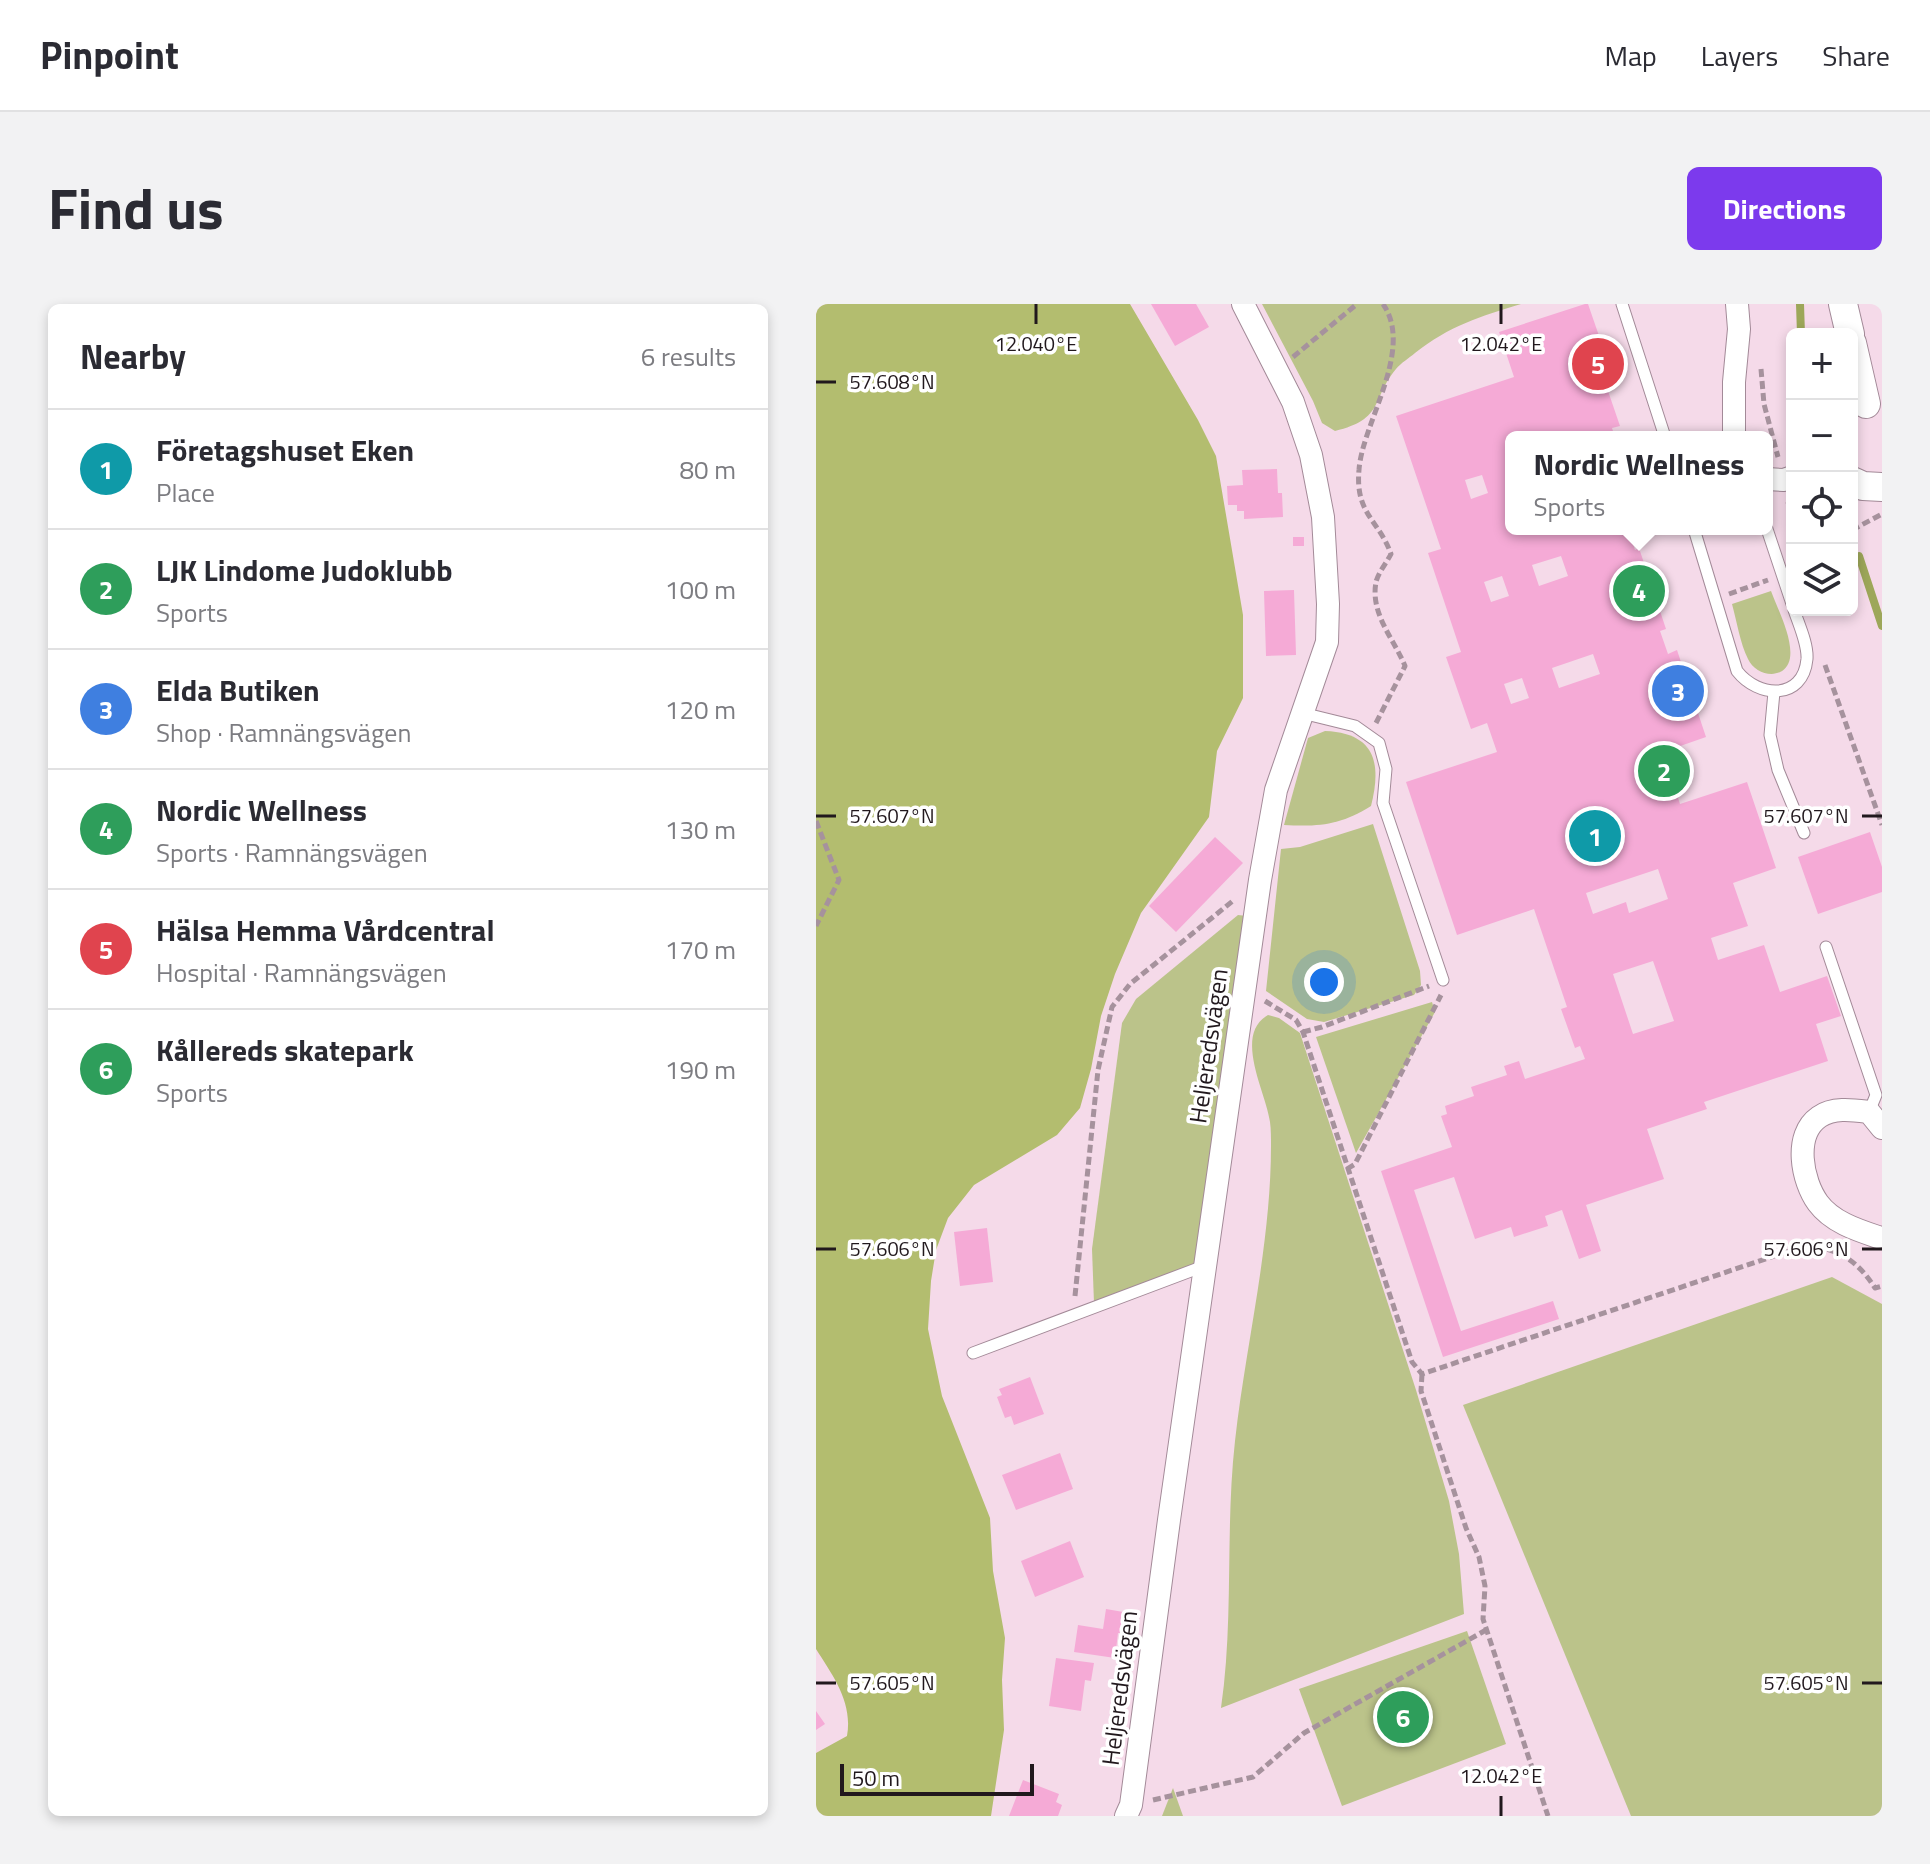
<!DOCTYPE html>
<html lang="en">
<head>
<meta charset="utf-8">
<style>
  body { margin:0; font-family:"Titillium Web",sans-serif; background:#f2f2f3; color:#2b2b33 }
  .controls { position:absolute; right:24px; top:24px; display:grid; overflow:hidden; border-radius:12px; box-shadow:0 4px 12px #0003 }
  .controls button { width:72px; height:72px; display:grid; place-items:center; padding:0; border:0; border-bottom:2px solid #e1e1e2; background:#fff; color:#2b2b33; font:40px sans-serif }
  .scale { position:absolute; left:24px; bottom:20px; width:194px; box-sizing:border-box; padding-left:8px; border:4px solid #21181d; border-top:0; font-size:22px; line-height:28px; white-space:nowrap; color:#21181d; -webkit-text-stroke:6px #fff; paint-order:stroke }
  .you { position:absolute; left:508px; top:678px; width:28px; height:28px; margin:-20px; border:6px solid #fff; border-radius:50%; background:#1a73e8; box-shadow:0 0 0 12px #1a73e833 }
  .badge { display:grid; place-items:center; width:52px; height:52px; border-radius:50%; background:#7c3aed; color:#fff; font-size:26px; font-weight:700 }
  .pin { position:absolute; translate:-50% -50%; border:4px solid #fff; box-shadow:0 2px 8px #0006 }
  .popup { position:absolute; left:689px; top:127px; width:268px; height:104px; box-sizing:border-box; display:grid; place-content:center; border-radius:12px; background:#fff; filter:drop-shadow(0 2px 6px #0005); font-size:26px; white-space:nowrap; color:#7c7c81 }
  .popup b { font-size:30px; color:#2b2b33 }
  .popup::after { content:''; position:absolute; left:50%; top:100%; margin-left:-16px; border:16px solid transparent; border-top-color:#fff }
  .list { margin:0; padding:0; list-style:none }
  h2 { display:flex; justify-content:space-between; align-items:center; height:104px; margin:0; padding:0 32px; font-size:34px }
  h2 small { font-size:26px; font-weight:400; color:#7c7c81 }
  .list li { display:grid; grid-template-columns:52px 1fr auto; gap:24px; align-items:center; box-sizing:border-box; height:120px; padding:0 32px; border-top:2px solid #e1e1e2 }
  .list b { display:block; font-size:30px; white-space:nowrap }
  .list p { margin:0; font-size:26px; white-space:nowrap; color:#7c7c81 }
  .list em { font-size:26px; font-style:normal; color:#7c7c81 }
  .icon { flex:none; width:44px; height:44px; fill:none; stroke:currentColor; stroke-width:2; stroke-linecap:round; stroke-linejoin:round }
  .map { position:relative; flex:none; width:1066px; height:1512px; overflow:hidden; border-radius:12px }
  header { display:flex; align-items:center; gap:48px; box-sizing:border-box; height:112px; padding:0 40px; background:#fff; border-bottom:2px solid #e1e1e2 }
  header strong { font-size:38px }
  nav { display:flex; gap:44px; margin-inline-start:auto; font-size:28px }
  .intro { display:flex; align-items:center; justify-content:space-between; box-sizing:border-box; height:192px; padding:0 48px }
  h1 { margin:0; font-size:56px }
  .button { padding:20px 36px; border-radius:12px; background:#7c3aed; color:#fff; font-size:28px; font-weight:700 }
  main { display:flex; gap:48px; padding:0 48px }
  aside { flex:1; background:#fff; border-radius:12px; box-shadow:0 4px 12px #0003 }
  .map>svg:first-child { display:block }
</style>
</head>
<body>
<header>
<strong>Pinpoint</strong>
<nav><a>Map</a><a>Layers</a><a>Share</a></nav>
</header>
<div class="intro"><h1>Find us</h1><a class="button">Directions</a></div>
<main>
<aside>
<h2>Nearby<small>6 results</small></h2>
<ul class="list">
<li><span class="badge" style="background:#0f9aa8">1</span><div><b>Företagshuset Eken</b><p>Place</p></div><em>80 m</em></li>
<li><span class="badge" style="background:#2e9e5b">2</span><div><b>LJK Lindome Judoklubb</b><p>Sports</p></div><em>100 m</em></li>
<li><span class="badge" style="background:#3f7fe0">3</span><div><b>Elda Butiken</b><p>Shop · Ramnängsvägen</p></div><em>120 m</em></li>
<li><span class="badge" style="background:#2e9e5b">4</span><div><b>Nordic Wellness</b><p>Sports · Ramnängsvägen</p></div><em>130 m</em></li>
<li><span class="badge" style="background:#e0444e">5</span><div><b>Hälsa Hemma Vårdcentral</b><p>Hospital · Ramnängsvägen</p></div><em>170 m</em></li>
<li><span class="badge" style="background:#2e9e5b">6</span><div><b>Kållereds skatepark</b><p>Sports</p></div><em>190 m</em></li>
</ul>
</aside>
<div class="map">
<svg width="1066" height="1512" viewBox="0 0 1066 1512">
  <rect width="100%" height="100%" fill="#f5dae9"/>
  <!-- green -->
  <g fill="#bbc38a">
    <path d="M446,0h259c-40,12 -72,22 -106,49 -6,5 -14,10 -19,16 -25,30 -11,50 -61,62l-13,-8 -9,-22z"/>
    <path d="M955,287c7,19 22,47 19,67 -4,23 -34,19 -42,1 -8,-16 -11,-37 -16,-55z"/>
    <path d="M509,427c50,2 57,32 46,75 -30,19 -52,21 -87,19l24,-87z"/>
    <polygon points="557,520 604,667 605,681 598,691 508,718 491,715 450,687 465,545 484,543"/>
    <polygon points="422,611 431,612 380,963 278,999 276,945 306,719 320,695"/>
    <polygon points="616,698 619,708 540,849 500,733"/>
    <path d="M452,711l11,3 21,15 116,357 33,111 10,53 5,60 -243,94c13,-88 4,-178 14,-267 11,-98 36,-196 36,-295 0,-8 0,-17 -1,-24 -4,-30 -37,-87 -2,-107z"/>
    <polygon points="1016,973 1066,1000 1066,1512 815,1512 647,1101"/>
    <polygon points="651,1327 690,1440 526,1502 483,1385"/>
    <polygon points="357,1484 367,1512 346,1512"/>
  </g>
  <!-- forest -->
  <path fill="#b3bd6f" d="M0,0h314l68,116 18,36 27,159v83l-26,53 -8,66 -68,96 -26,61 -14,42 -10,53 -11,39 -23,27 -83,50 -26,33 -12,32 -5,31 -3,48 14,67 48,122 3,53 12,67 -3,42 2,50 -13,86h-175v-63l31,-17c6,-34 -14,-60 -31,-87z"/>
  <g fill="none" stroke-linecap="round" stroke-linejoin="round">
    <!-- stream -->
    <g stroke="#9da759" stroke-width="8">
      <polyline points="984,0 985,30"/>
      <polyline points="1043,252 1066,322"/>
    </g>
  </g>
  <!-- building -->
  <g fill="#f5aad6" fill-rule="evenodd">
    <polygon points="335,0 380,0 393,23 359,42"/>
    <path d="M769,0h3l28,81 -9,3 13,38 -8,2 3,9h-104v92h117l7,21 4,-2 27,81 -6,2 8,23 9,-4 29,87 -43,15 17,52 67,-22 29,86 -43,15 15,43 -37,12 7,22 46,-15 16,47 47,-16 14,40 -25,8 12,37 -124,41 3,7 -60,20 17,50 -78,26 15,46 -22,8 -17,-49 -17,6 3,10 -34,11 -3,-10 -36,12 -21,-62 -40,13 47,141 92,-30 6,18 -116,38 -62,-186 71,-24 -11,-31 6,-2 -2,-8 29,-10 -3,-9 36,-12 -3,-9 15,-5 6,18 60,-20 -5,-13 -5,2 -14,-39 6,-2 -33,-98 -77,26 -51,-153 91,-30 -10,-29 -16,6 -25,-72 15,-5 -33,-99 13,-4 -45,-133 118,-39 -15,-45zM666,171l6,18 -17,6 -6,-19zM745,252l7,20 -29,10 -7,-21zM686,272l7,20 -18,6 -7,-20zM777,350l7,20 -41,14 -7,-20zM706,374l7,20 -18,6 -7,-20zM842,565l10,30 -39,14 -3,-11 -33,12 -7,-21zM837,657l21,60 -41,13 -20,-60z"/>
    <polygon points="461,165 462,189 466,189 467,213 428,215 428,207 421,207 421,201 412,201 411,182 427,181 426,166"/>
    <rect x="477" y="233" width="11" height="9"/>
    <polygon points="478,286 480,351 450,352 448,287"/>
    <polygon points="1054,528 1066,563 1066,588 1002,610 982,553"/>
    <polygon points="399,533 427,559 360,628 333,602"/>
    <polygon points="171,924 177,978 144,982 138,928"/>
    <polygon points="214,1073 228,1110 198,1121 195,1112 189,1114 181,1093 186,1091 183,1085"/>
    <polygon points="244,1149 257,1185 200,1206 186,1171"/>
    <polygon points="254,1237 268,1273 219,1293 205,1257"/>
    <polygon points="290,1305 313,1309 310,1330 302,1329 299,1354 258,1348 262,1321 287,1325"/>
    <polygon points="240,1354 278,1359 275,1377 269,1376 265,1407 233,1402"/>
    <polygon points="0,1407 9,1420 0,1426"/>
    <polygon points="207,1476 243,1490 240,1498 246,1501 242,1512 193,1512"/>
  </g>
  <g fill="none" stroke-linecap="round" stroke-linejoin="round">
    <!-- service casing -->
    <g stroke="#a38a98" stroke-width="13">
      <g id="service">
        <polyline points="806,0 849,133"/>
        <path d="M878,225l43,142c21,27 66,30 70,-12 1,-15 -8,-34 -13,-49"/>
        <polyline points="951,225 976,300"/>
        <polyline points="958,388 954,431 962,466 988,529"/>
        <polyline points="486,409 539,422 563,439 570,465 567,499 627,676"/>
        <polyline points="1010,643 1060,791 1053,808"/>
        <polyline points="157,1049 388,962"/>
      </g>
    </g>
    <!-- minor casing -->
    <g stroke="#a38a98" stroke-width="24">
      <g id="minor">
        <polyline points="918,133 918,78 923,25 921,0"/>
        <polyline points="951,175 968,176 976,173"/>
        <path d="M1062,933c-21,-7 -46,-15 -60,-34 -16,-22 -25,-68 1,-86 14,-10 34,-7 50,-5l13,16"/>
        <polyline points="310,1512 315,1501 353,1216 444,576 460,486 511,338 512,300 507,213 495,151 477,98 427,0"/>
      </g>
    </g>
    <!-- tertiary casing -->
    <g stroke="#a38a98" stroke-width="30">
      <g id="tertiary">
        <polyline points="1027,0 1034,30"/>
        <polyline points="1036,39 1050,100"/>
        <polyline points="1036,177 1047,182 1066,183"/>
      </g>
    </g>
    <!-- path -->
    <g stroke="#a6929d" stroke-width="5" stroke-dasharray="8 4" stroke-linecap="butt">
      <polyline points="477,53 541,0"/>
      <polyline points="945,65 948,100 962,153"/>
      <polyline points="972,198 976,215"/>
      <polyline points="1036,226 1066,210"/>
      <polyline points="913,290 952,276"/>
      <polyline points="1009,361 1066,521"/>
      <path d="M560,419l29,-57c-11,-27 -35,-52 -29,-84 2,-9 11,-20 15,-28 -12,-34 -36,-40 -32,-84 3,-47 56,-120 24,-166"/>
      <polyline points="0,517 23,576 0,622"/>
      <path d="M449,697l31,19 7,12 109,330 10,12 382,-128c33,1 54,15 71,42l7,-2"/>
      <polyline points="487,728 506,723 613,682"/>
      <polyline points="531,865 539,860 625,691"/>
      <polyline points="259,992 282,766 296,703 314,680 418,596"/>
      <polyline points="606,1070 605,1087 650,1224 663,1253 669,1282 667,1315 732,1512"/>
      <polyline points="337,1496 437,1473 488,1429 670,1326"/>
    </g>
    <!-- service -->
    <use href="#service" stroke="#fff" stroke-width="11"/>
    <!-- minor -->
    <use href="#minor" stroke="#fff" stroke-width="22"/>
    <!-- tertiary -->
    <use href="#tertiary" stroke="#fff" stroke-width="28"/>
  </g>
  <!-- ticks -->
  <path fill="none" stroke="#21181d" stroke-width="3" d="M220,0v20M685,0v20M0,78h20M0,512h20M1046,512h20M0,945h20M1046,945h20M0,1379h20M1046,1379h20M685,1492v20"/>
  <g text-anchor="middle" stroke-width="7" stroke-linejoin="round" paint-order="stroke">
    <!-- street labels -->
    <g font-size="24" fill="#21181d" stroke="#fff">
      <text transform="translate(393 742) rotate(-82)" y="8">Heljeredsvägen</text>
      <text transform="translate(304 1384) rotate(-83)" y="8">Heljeredsvägen</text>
    </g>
  </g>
  <g font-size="20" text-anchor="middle" fill="#21181d" stroke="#fff" stroke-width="7" stroke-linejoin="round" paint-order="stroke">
    <text x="220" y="47">12.040°E</text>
    <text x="685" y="47">12.042°E</text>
    <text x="76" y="85">57.608°N</text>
    <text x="76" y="519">57.607°N</text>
    <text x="990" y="519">57.607°N</text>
    <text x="76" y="952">57.606°N</text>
    <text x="990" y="952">57.606°N</text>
    <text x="76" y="1386">57.605°N</text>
    <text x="990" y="1386">57.605°N</text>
    <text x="685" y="1479">12.042°E</text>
  </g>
</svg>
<div class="controls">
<button>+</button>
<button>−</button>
<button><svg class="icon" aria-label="locate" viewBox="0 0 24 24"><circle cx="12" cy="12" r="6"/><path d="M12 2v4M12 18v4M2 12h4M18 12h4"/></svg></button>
<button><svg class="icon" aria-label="layers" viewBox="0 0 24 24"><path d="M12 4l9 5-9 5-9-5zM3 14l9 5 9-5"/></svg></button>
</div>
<div class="scale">50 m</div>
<div class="you"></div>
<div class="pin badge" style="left:779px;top:532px;background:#0f9aa8">1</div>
<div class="pin badge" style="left:848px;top:467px;background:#2e9e5b">2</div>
<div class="pin badge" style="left:862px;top:387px;background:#3f7fe0">3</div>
<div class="pin badge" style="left:823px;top:287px;background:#2e9e5b">4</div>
<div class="popup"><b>Nordic Wellness</b>Sports</div>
<div class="pin badge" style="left:782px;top:60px;background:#e0444e">5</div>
<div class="pin badge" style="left:587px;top:1413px;background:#2e9e5b">6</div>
</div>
</main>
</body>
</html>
